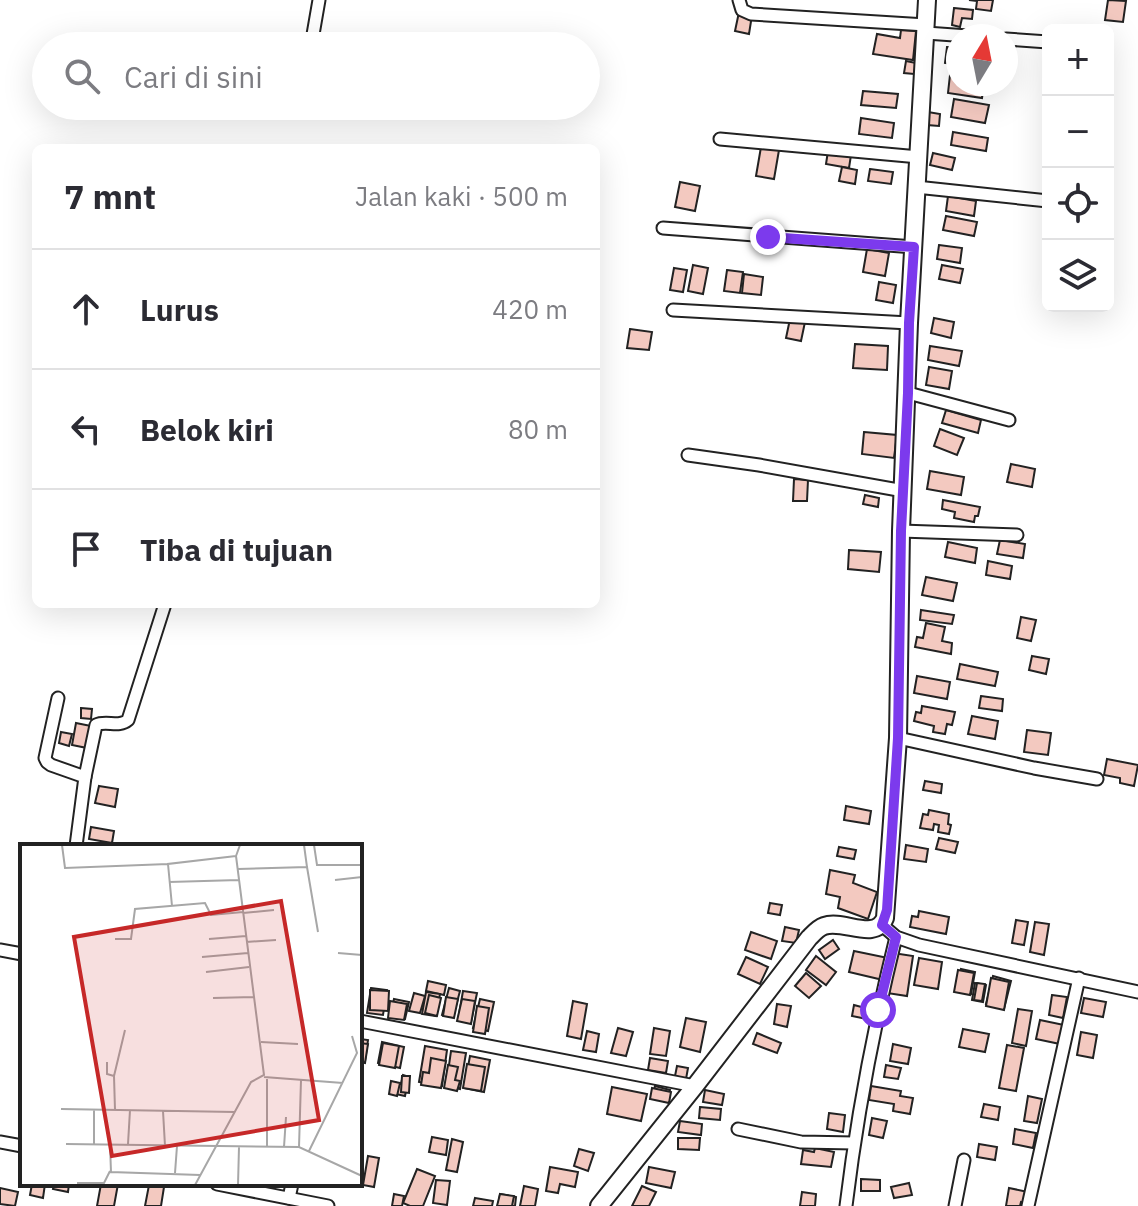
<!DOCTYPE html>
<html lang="id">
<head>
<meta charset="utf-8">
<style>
  body { margin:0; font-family:"IBM Plex Sans",sans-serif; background:#f2f2f3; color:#2b2b33 }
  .controls { position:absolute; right:24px; top:24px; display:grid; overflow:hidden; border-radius:12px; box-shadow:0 8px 32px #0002 }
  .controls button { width:72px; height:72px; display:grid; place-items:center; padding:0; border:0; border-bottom:2px solid #e1e1e2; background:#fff; color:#2b2b33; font:40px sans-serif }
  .compass { position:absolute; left:946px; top:24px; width:72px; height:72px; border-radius:50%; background:#fff; box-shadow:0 8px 32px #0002; rotate:10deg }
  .stop { position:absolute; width:24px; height:24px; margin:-18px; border:6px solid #7c3aed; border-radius:50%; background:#fff }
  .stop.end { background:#7c3aed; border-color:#fff; box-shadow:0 2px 8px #0008 }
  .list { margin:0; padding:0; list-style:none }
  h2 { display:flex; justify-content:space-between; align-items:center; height:104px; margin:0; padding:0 32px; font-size:34px }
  h2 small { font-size:26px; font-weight:400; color:#7c7c81 }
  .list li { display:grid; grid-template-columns:52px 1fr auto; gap:24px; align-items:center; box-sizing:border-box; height:120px; padding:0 32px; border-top:2px solid #e1e1e2 }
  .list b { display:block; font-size:30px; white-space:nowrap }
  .list em { font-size:26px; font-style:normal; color:#7c7c81 }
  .icon { flex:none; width:44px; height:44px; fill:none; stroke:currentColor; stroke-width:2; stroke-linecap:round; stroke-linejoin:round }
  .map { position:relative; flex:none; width:1138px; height:1206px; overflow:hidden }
  .search { position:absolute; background:#fff; box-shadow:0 8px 32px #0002; left:32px; top:32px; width:568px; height:88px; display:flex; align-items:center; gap:20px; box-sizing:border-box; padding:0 28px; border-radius:44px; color:#7c7c81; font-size:30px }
  .panel { position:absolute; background:#fff; box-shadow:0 8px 32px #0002; left:32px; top:144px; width:568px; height:464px; border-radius:12px }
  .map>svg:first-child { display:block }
</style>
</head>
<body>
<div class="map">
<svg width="1138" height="1206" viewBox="0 0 1138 1206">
  <rect width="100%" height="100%" fill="#fff"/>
  <!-- building -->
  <g fill="#f3c9c0" stroke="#222" stroke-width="2">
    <polygon points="969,0 993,0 991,11 976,9 977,1"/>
    <polygon points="1108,0 1126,1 1123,22 1105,20"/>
    <polygon points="954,8 973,10 972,19 962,18 960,27 952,25"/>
    <polygon points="739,12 752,15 749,34 735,31"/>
    <polygon points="901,30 916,31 913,60 873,54 877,34 900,38"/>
    <polygon points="947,47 958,48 958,65 945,63"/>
    <polygon points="906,61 916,63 914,74 904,73"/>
    <polygon points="950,75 958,76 958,84 984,84 982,98 948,93"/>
    <polygon points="863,91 898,94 896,108 861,105"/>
    <polygon points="954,99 989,105 985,123 951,117"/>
    <polygon points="928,112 940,114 939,126 927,125"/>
    <polygon points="861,118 894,123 892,138 859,134"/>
    <polygon points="953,132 988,138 986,151 951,145"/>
    <polygon points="761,147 779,150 774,179 756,176"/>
    <polygon points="828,151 851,155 849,168 826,164"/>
    <polygon points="933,153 955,158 952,170 930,165"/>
    <polygon points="842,167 857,170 855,184 839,181"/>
    <polygon points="870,169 893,172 891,184 868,181"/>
    <polygon points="680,182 700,186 695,211 675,207"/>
    <polygon points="948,196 976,201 974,216 946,211"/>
    <polygon points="946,216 977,222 974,236 943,230"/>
    <polygon points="939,245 962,248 960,263 937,259"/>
    <polygon points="867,249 889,253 885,276 863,272"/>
    <polygon points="693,265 708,268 703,294 688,291"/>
    <polygon points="942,265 963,269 960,283 939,279"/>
    <polygon points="674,268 687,270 683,292 670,290"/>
    <polygon points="727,270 743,272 740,293 724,291"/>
    <polygon points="744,274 763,277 761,295 742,293"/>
    <polygon points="879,282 896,285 893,303 876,300"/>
    <polygon points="934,318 954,322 951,338 931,333"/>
    <polygon points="790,319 805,322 801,341 786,338"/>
    <polygon points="630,329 652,332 649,350 627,348"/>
    <polygon points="855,344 888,346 887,370 853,368"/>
    <polygon points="930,346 962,351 959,366 928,360"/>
    <polygon points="929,367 952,371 949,389 926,385"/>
    <polygon points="946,410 981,420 978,433 942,423"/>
    <polygon points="940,429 964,438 957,455 934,446"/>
    <polygon points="864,432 897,435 894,458 862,454"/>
    <polygon points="1011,464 1035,469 1032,487 1007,482"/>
    <polygon points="930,471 964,477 961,495 927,489"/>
    <polygon points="794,479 808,480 807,501 793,501"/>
    <polygon points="865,495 879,498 878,507 863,504"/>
    <polygon points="943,500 980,507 978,516 975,516 974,522 954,518 955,512 942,509"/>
    <polygon points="1000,540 1025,544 1023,558 997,554"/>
    <polygon points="948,542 977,548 975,563 945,557"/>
    <polygon points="849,550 881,552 879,572 848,569"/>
    <polygon points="988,561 1012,566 1010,579 986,575"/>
    <polygon points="926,577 957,583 953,601 922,595"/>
    <polygon points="921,610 954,615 952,624 920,620"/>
    <polygon points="1021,617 1036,620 1031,641 1017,638"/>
    <polygon points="926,623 945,627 942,641 952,643 951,654 915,647 917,637 923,638"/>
    <polygon points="1032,656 1049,659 1046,674 1029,670"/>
    <polygon points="960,664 998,672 995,686 957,679"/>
    <polygon points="917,676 950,682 947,699 914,693"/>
    <polygon points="981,696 1003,699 1002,711 979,708"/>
    <polygon points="922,706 955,712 952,725 947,724 945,734 933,732 934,726 914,721 916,712 921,713"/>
    <polygon points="81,708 92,709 91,719 81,718"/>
    <polygon points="972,716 998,721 995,739 968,734"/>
    <polygon points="76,723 91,726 87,748 72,745"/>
    <polygon points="1027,730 1051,733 1048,755 1024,752"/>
    <polygon points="61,732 72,734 69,746 59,743"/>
    <polygon points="1107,759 1138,765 1134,786 1120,783 1120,778 1104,775"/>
    <polygon points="925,781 942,784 941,793 923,790"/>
    <polygon points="99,786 118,789 115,807 95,803"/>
    <polygon points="846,806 871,811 869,824 844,820"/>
    <polygon points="929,810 949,814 948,824 951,825 949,834 938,832 939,825 934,824 933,830 920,828 923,814 928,815"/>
    <polygon points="91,827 114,831 112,843 89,839"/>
    <polygon points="939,838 958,842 955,853 936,849"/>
    <polygon points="906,845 928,849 926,862 904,859"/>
    <polygon points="839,847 856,850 854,859 837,856"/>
    <polygon points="830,870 855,875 853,883 877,892 868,919 838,908 840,897 826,894"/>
    <polygon points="770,903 782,905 780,915 768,913"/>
    <polygon points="919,911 949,917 946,934 910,927 912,916 918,917"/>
    <polygon points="1016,920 1028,922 1024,945 1012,943"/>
    <polygon points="1035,922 1049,924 1044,955 1030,952"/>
    <polygon points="785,927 799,930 796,943 782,941"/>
    <polygon points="751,932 777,941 771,959 745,950"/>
    <polygon points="833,940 839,949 825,959 819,950"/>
    <polygon points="854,951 888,958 883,980 849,972"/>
    <polygon points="893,953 913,956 907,996 887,993"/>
    <polygon points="816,956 836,972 826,985 806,970"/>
    <polygon points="746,957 768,967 760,984 738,974"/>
    <polygon points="919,958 942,962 938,989 914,985"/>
    <polygon points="961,969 975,972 971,994 957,991"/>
    <polygon points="958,970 974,973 970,995 954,992"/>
    <polygon points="806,973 821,986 809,998 795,986"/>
    <polygon points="993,976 1011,981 1004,1009 986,1004"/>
    <polygon points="991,978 1009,982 1004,1010 986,1006"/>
    <polygon points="428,981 446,985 444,995 426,991"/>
    <polygon points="975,983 986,985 983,1002 972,1000"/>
    <polygon points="977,983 985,984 982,1001 974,1000"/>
    <polygon points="371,988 387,990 383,1015 367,1013"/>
    <polygon points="449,988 460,991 453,1017 442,1015"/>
    <polygon points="370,990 389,991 388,1011 370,1010"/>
    <polygon points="463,991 477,993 471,1022 458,1020"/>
    <polygon points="426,992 440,994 436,1016 422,1014"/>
    <polygon points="414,993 425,996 420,1013 409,1011"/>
    <polygon points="429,995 441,998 437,1016 425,1013"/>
    <polygon points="1052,995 1067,997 1063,1018 1049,1015"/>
    <polygon points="446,997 458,999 454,1018 443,1016"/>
    <polygon points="1084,998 1106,1002 1103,1017 1081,1013"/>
    <polygon points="394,999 409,1002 405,1019 390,1016"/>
    <polygon points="462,999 475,1001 471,1024 457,1021"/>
    <polygon points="480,999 494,1002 488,1031 473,1028"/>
    <polygon points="390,1001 407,1004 404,1020 388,1018"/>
    <polygon points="573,1001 587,1004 581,1039 567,1036"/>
    <polygon points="777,1004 791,1006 787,1027 774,1024"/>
    <polygon points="854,1005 869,1009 867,1019 852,1016"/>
    <polygon points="477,1006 489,1008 485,1034 473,1032"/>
    <polygon points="1018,1009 1032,1011 1026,1046 1012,1043"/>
    <polygon points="686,1018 706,1022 700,1052 680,1047"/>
    <polygon points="1040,1020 1064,1025 1060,1044 1036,1039"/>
    <polygon points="618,1028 633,1032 626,1056 611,1053"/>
    <polygon points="654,1028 670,1031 666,1056 650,1054"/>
    <polygon points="963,1029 989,1034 985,1052 959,1047"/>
    <polygon points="587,1031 599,1034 596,1052 583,1050"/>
    <polygon points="1081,1032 1097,1035 1093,1058 1077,1055"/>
    <polygon points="757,1033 781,1043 777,1053 753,1044"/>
    <polygon points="360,1039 368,1040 365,1061 360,1060"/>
    <polygon points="382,1042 404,1047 400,1068 378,1063"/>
    <polygon points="360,1043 368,1044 365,1063 360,1062"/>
    <polygon points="383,1043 399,1046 395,1068 379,1065"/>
    <polygon points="893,1044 911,1048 908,1064 890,1061"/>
    <polygon points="1007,1045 1024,1048 1016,1091 999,1088"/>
    <polygon points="425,1046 447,1050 442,1086 419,1082"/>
    <polygon points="451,1051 466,1053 460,1089 446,1086"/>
    <polygon points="470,1056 490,1060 484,1092 464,1088"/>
    <polygon points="431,1058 446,1061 441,1088 421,1085 423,1072 429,1073"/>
    <polygon points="650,1058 668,1061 666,1073 648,1070"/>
    <polygon points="467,1064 485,1067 481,1091 463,1088"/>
    <polygon points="448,1065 458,1067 455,1080 460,1081 457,1091 444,1088"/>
    <polygon points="886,1065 901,1068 898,1079 884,1077"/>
    <polygon points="677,1066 688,1068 686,1079 675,1076"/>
    <polygon points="403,1075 409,1077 405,1096 391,1093 393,1082 401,1084"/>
    <polygon points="402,1076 410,1076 409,1093 401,1092"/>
    <polygon points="391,1081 400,1083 397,1096 389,1094"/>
    <polygon points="655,1086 670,1090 667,1102 652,1098"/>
    <polygon points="871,1086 901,1091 900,1096 913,1098 910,1114 893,1111 894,1104 869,1100"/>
    <polygon points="612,1087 647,1094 641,1121 607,1114"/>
    <polygon points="652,1088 671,1092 669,1103 650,1099"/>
    <polygon points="705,1090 724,1094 722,1105 703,1102"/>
    <polygon points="1028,1096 1042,1099 1037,1123 1024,1121"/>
    <polygon points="984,1104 1000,1107 998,1120 981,1117"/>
    <polygon points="700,1107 721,1109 720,1120 699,1118"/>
    <polygon points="829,1113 845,1115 843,1132 827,1129"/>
    <polygon points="872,1118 887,1121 883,1138 869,1135"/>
    <polygon points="680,1121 702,1124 701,1135 678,1132"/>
    <polygon points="1015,1129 1036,1133 1033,1148 1013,1144"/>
    <polygon points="432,1137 448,1140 446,1155 429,1152"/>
    <polygon points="678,1138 700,1138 699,1150 678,1149"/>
    <polygon points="452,1139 463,1142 457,1172 446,1170"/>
    <polygon points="979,1144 997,1147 995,1160 977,1157"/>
    <polygon points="815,1148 834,1152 831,1167 801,1164 803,1150 814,1152"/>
    <polygon points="579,1149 594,1153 588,1171 574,1166"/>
    <polygon points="368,1156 379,1158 374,1187 363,1185"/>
    <polygon points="550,1167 578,1172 575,1187 560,1184 558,1193 546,1191"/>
    <polygon points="649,1167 675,1172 671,1188 646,1183"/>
    <polygon points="417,1169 435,1176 423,1206 410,1206 403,1203"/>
    <polygon points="861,1179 880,1180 880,1191 861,1191"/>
    <polygon points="436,1180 450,1181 447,1205 433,1203"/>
    <polygon points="909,1183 912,1195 894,1198 891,1187"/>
    <polygon points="32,1184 45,1184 43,1198 30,1195"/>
    <polygon points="54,1184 69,1184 68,1192 53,1189"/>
    <polygon points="101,1184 118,1184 114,1206 97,1206"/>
    <polygon points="149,1185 164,1187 161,1206 145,1206"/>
    <polygon points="524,1186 538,1189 535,1206 520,1206"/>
    <polygon points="642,1186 656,1192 649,1206 632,1206"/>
    <polygon points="0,1188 18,1192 15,1206 0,1204"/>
    <polygon points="1009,1188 1028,1192 1026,1203 1021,1202 1020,1206 1006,1206"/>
    <polygon points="802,1192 816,1194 815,1206 800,1206"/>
    <polygon points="394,1194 404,1196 402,1206 392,1206"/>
    <polygon points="500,1194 516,1197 515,1206 498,1206"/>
    <polygon points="500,1194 514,1196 512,1206 497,1206"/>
    <polygon points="475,1198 493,1201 492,1206 473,1206"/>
  </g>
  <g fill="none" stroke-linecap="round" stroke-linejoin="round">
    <!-- street casing -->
    <g stroke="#222" stroke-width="15">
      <g id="street">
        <polyline points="739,0 742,10 751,14 926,25"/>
        <polyline points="926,33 968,36"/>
        <polyline points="1006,39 1048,42"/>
        <polyline points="311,46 319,0"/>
        <polyline points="720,139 919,157"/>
        <polyline points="916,187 1048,201"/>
        <polyline points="663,228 914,247"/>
        <polyline points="673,310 909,323"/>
        <polyline points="908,393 1009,420"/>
        <polyline points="688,455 759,465 904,491"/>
        <polyline points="901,531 1017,535"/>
        <polyline points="58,698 45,758 47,762 51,765 85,777 76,846"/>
        <polyline points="898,738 1034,768 1097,779"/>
        <path d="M85,777l11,-52c10,-5 23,3 32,-5l37,-116"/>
        <polyline points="882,925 896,937 919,945 1138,992"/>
        <polyline points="0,950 22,954"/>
        <polyline points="360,1021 695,1086"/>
        <polyline points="738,1129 801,1142 854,1143"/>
        <polyline points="0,1142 22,1146"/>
        <polyline points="217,1184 328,1206"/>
        <polyline points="289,1198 292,1184"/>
        <path d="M846,1206c11,-91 28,-180 50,-269"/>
        <polyline points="955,1206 964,1160"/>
        <polyline points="1028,1206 1079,978"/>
      </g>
    </g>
    <!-- secondary casing -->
    <g stroke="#222" stroke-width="20">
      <path id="secondary" d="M599,1206l96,-120 114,-148c4,-4 9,-10 15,-12 20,-7 51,16 61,-8l13,-180 3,-207 8,-208 18,-323"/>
    </g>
    <!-- street -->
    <use href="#street" stroke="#fff" stroke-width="11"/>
    <!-- secondary -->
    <use href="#secondary" stroke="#fff" stroke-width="16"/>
  </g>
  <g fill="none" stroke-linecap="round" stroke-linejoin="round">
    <!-- route -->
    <polyline stroke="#7c3aed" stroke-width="10" points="768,237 914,247 909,323 908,393 901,531 898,738 887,910 882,925 896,937 878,1010"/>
  </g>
  <!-- overview -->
  <g transform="translate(20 844)">
    <rect width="342" height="342" fill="#fff"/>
    <path fill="none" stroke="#a7a7a7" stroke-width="2" d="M42,1l3,23 103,-4M294,1l3,20h45M287,23l11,65M218,25l69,-2 -3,-22M315,36l27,-3M149,38l70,-2M152,62l-4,-42 68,-8M223,69l31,-3M95,95h16l4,-30 70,-6 6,12 32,-3M189,95l37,-3M226,98l30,-2M318,109l24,2M182,113l46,-4M186,128l43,-5M193,154l41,-1M241,198l37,2M87,218v12l7,2 1,34M94,232l11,-46M244,233l79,6M247,235v68M41,265l174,3M143,267l2,35M46,300l233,3 63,29M74,300v-35M108,300l2,-34M90,301l1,27 89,3M264,303l2,-30M279,303l2,-67M289,307l48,-98 -5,-17M155,329l2,-27M57,339h27l6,-12M175,341l56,-103 13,-7 -28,-219 4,-11M218,341l1,-38"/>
    <path fill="#c62828" fill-opacity="0.15" stroke="#c62828" stroke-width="4" d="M261,57l38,219 -207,36 -38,-219z"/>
    <rect width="342" height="342" fill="none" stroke="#222" stroke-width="4"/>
  </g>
</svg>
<div class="controls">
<button>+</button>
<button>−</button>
<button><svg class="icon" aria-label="locate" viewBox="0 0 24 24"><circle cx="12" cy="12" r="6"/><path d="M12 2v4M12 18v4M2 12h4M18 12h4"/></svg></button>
<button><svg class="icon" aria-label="layers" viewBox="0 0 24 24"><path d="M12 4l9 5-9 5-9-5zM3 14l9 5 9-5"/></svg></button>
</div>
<svg class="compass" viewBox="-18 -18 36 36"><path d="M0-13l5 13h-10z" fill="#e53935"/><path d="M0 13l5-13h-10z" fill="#7c7c81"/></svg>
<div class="stop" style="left:878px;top:1010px"></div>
<div class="stop end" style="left:768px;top:237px"></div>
<div class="search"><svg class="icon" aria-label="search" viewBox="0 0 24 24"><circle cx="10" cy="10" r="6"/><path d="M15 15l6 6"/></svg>Cari di sini</div>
<section class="panel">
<h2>7 mnt<small>Jalan kaki · 500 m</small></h2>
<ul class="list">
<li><svg class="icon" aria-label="ahead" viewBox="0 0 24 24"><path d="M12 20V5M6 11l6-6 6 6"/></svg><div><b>Lurus</b></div><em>420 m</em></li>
<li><svg class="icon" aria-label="left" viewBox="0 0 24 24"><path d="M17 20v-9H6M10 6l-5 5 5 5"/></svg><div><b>Belok kiri</b></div><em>80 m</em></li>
<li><svg class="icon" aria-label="arrive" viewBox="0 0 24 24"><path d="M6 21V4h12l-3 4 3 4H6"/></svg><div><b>Tiba di tujuan</b></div></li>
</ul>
</section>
</div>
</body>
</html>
